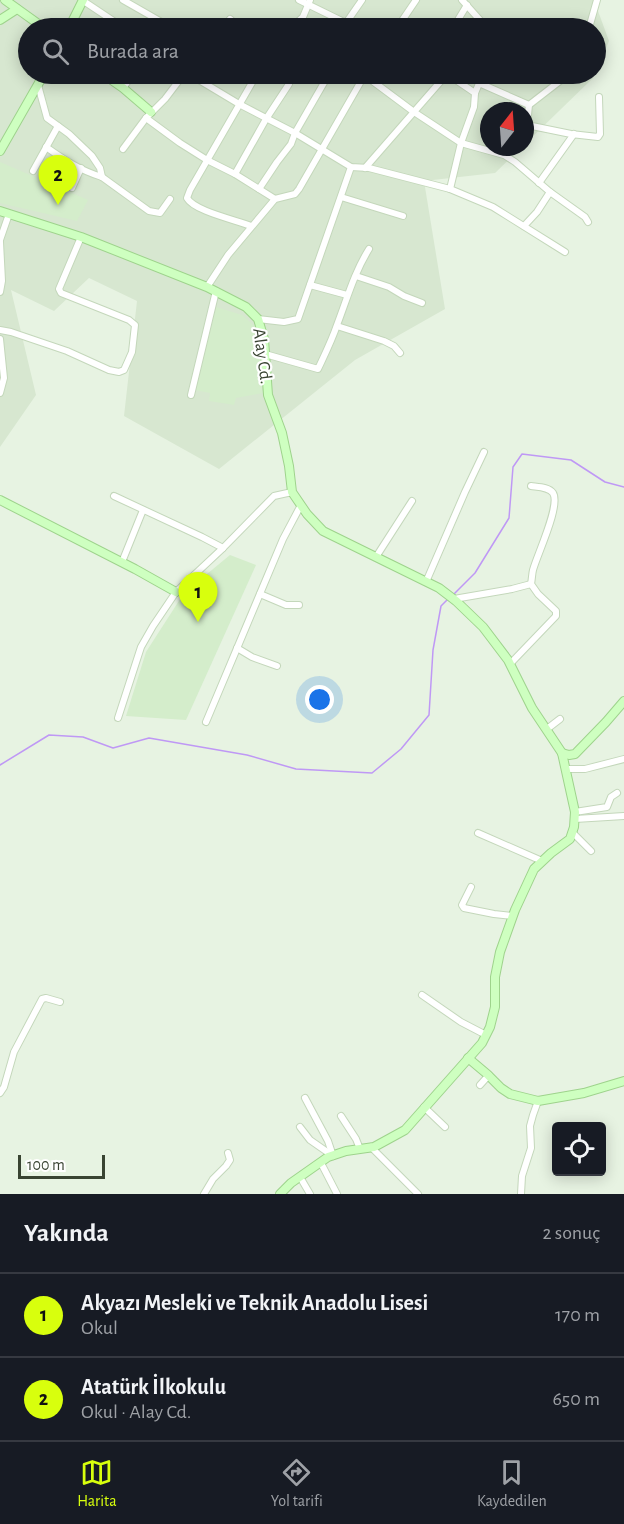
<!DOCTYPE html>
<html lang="tr">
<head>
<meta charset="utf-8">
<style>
  body { margin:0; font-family:"Alegreya Sans",sans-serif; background:#20242c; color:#f1f3f6 }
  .controls { position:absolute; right:18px; bottom:18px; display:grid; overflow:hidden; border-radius:6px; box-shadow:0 3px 15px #0003 }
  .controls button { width:54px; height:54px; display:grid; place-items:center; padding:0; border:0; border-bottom:2px solid #363941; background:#171b24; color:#f1f3f6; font:30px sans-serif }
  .compass { position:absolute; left:480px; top:102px; width:54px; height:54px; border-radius:50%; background:#171b24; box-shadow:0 3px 15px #0003; rotate:17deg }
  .scale { position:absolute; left:18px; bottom:15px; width:87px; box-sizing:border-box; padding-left:6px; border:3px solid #394432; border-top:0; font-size:16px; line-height:21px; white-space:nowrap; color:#394432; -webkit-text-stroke:4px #fff; paint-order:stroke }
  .you { position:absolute; left:320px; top:700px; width:21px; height:21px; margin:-15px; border:4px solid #fff; border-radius:50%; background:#1a73e8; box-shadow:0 0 0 9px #1a73e833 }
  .badge { display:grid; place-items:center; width:39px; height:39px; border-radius:50%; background:#d8ff0d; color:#111; font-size:20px; font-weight:700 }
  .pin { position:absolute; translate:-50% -50px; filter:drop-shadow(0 2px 3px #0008) }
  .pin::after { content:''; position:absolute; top:32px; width:21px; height:18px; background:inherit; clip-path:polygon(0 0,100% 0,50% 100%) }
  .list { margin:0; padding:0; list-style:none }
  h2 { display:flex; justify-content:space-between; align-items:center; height:78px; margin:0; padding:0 24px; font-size:26px }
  h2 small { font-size:20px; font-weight:400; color:#9ea1a6 }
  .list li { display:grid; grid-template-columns:39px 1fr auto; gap:18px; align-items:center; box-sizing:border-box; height:84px; padding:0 24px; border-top:2px solid #363941 }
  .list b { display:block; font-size:22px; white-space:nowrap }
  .list p { margin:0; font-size:20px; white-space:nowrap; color:#9ea1a6 }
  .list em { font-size:20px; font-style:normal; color:#9ea1a6 }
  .icon { flex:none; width:33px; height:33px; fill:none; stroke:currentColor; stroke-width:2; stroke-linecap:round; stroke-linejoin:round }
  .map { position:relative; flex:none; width:624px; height:1194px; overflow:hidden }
  .search { position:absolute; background:#171b24; box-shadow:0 3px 15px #0003; left:18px; right:18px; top:18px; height:66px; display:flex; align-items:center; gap:15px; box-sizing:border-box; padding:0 21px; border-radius:33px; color:#9ea1a6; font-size:22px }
  .sheet { height:246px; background:#171b24 }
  nav { display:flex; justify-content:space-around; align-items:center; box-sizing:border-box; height:84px; border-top:2px solid #363941; background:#171b24; font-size:16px; color:#9ea1a6 }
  nav a { display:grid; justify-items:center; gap:3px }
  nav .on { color:#d8ff0d }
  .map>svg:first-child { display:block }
</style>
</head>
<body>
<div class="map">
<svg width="624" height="1194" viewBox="0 0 624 1194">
  <rect width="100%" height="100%" fill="#e7f3e2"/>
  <!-- residential -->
  <polygon fill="#d7e7d0" points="0,0 594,0 609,41 596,72 596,28 28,28 28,74 595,74 593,78 525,144 525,111 489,111 489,147 522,147 495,173 424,181 445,309 355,360 219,469 124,416 137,301 89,278 54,311 11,290 36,395 0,447"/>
  <!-- education -->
  <g fill="#d4edcb">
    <polygon points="0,162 88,200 77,221 0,203"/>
    <polygon points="216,307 242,315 258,329 263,393 236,398 234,405 209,401 210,393 195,390"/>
    <polygon points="230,555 256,565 186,720 126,716 146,652 184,593"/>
  </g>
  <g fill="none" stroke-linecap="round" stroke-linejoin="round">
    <!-- stream -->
    <g stroke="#bf98f5" stroke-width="1.5">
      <polyline points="453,595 475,573 509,518 513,467 522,454 571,460 605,482 624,487"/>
      <polyline points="0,765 49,735 83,737 113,748 149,738 247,755 296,769 372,773 401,749 429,715 433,650 441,606 447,600"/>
    </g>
    <!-- street casing -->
    <g stroke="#c4d7bb" stroke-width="8">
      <g id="street">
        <polyline points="82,0 124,28"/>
        <polyline points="123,0 172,28"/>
        <polyline points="299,0 346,23 362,28"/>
        <polyline points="462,0 487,28"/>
        <polyline points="230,19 240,28"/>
        <polyline points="346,23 362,0"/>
        <polyline points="291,28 303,17 310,0"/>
        <polyline points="397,28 416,0"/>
        <polyline points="453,28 467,5"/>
        <polyline points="589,28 597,0"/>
        <polyline points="189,74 239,104 295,133 351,167 369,168 450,189 493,207 565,252"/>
        <polyline points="363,74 414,112 461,143 504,155 515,162 550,192"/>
        <polyline points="560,74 562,76 560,81 529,105 527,125 571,134 598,137 600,134 599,97"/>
        <polyline points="479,83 529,105"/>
        <polyline points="38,85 47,118 69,134 92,156 100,168 102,177 149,211 160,213 170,199"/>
        <polyline points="123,88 133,74"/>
        <polyline points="475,93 483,74"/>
        <polyline points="146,118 180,143 207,160 235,174 275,199"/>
        <path d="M46,147c17,12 35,24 56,30"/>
        <polyline points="123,149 146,118 165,99 184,74"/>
        <polyline points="365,168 447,74 475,93 474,107 461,143 450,189"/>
        <polyline points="33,171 58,126"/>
        <polyline points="235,174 266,119 289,84 291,77 290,74"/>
        <polyline points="48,180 61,158"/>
        <polyline points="539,183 574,134"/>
        <polyline points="72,188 81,168"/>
        <polyline points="259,189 277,162 291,144 295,133 329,74"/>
        <polyline points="341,197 403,216"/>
        <path d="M251,226c-15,-6 -57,-15 -64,-28l3,-8 67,-116"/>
        <polyline points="524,226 537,212 550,192 585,217 588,222"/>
        <polyline points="0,240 9,214"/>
        <polyline points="0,242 2,281 0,292"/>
        <polyline points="356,276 389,287 404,296 422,303"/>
        <polyline points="310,285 347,295"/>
        <polyline points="207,287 228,255 275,199 295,194 299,189 360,83 362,74"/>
        <polyline points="258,319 284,322 298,319 351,167"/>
        <polyline points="337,326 384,341 394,346 400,353"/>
        <polyline points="0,330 11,332 67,351 109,370 119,372 124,370 132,352 135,325 129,320 61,293 59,289 81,237"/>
        <polyline points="0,339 4,378 0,393"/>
        <path d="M265,354l53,15c7,-15 14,-29 19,-44 10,-26 17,-52 32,-76"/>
        <polyline points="191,395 216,291"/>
        <polyline points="114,496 202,537 223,548"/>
        <polyline points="376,557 412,501"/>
        <polyline points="122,562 143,510"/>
        <polyline points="426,582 465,492 484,452"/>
        <polyline points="260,594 286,605 299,605"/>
        <polyline points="454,599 512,589 531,584"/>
        <polyline points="237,648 252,657 277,666"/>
        <path d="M510,664l46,-48v-5l-18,-17 -7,-10c1,-5 1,-10 2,-14 4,-15 28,-65 20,-77 -4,-6 -15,-6 -22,-7"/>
        <polyline points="118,718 141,647 153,626 176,592 223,548 274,496 292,492"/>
        <polyline points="206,722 283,539 301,505"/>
        <polyline points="547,729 560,719"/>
        <polyline points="566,769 585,769 624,759"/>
        <polyline points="575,812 607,807 611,797 617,793"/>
        <polyline points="575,819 624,816"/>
        <polyline points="572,832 591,851"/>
        <polyline points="478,833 542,861"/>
        <polyline points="471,887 462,905 464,908 494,914 512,916"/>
        <polyline points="422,995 461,1022 486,1035"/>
        <polyline points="480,1085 489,1075"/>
        <polyline points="0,1093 4,1087 14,1052 42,999 46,998 60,1002"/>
        <polyline points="305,1098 328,1141 333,1156"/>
        <polyline points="424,1107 445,1127"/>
        <polyline points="341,1116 356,1139 360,1149"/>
        <polyline points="300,1127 310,1140 333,1156"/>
        <polyline points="371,1147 418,1194"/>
        <polyline points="321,1163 337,1194"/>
        <polyline points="300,1177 310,1194"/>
        <polyline points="204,1194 213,1179 226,1166 230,1160 228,1153"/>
        <polyline points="521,1194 522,1176 531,1148 530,1126 533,1115 538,1101"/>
      </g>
    </g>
    <!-- secondary casing -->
    <g stroke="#9ed38c" stroke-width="10">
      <g id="secondary">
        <polyline points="5,0 44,28"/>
        <polyline points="0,20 17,9"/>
        <polyline points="69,28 83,0"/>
        <polyline points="103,74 123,88 151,112"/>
        <polyline points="0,151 44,74"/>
        <polyline points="0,211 81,237 207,287 246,307 258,319 264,339 268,395 282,433 289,466 292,492 307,514 323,531 439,588 456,601 483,627 508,660 532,708 562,753 575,812 574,827 570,839 551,853 534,869 515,910 500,952 495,977 495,1007 490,1027 482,1043 405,1130 374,1147 346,1151 328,1157 291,1183 280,1194"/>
        <polyline points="0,500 135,569 176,592"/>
        <polyline points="562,753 569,755 575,754 606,722 624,701"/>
        <polyline points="468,1058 487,1074 501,1088 510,1094 538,1101 584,1093 624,1081"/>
      </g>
    </g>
    <!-- street -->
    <use href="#street" stroke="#fff" stroke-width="6"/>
    <!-- secondary -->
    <use href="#secondary" stroke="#ceffc0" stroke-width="8"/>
  </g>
  <g text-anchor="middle" stroke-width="4.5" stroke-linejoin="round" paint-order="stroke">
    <!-- street labels -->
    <g font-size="18" fill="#394432" stroke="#fff">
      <text transform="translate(263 356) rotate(82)" y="6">Alay Cd.</text>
    </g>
  </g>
</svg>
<div class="controls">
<button><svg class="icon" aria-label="locate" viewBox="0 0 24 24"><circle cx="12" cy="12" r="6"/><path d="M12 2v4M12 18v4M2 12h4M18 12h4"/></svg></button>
</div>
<svg class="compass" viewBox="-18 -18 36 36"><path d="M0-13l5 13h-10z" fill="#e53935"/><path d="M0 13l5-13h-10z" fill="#9ea1a6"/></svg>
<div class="scale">100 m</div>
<div class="you"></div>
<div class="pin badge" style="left:198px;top:622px">1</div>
<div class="pin badge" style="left:58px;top:205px">2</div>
<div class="search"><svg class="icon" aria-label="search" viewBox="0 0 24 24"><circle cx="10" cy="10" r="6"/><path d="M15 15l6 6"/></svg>Burada ara</div>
</div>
<section class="sheet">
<h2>Yakında<small>2 sonuç</small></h2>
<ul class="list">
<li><span class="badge">1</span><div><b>Akyazı Mesleki ve Teknik Anadolu Lisesi</b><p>Okul</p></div><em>170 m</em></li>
<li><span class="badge">2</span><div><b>Atatürk İlkokulu</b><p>Okul · Alay Cd.</p></div><em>650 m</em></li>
</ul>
</section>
<nav>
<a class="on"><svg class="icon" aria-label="map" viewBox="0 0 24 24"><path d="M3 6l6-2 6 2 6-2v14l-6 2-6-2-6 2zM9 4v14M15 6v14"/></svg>Harita</a>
<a><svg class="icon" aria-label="directions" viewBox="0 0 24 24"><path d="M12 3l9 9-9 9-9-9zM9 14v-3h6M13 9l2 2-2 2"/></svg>Yol tarifi</a>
<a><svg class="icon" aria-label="saved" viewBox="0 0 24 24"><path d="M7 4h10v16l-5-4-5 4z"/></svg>Kaydedilen</a>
</nav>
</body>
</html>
